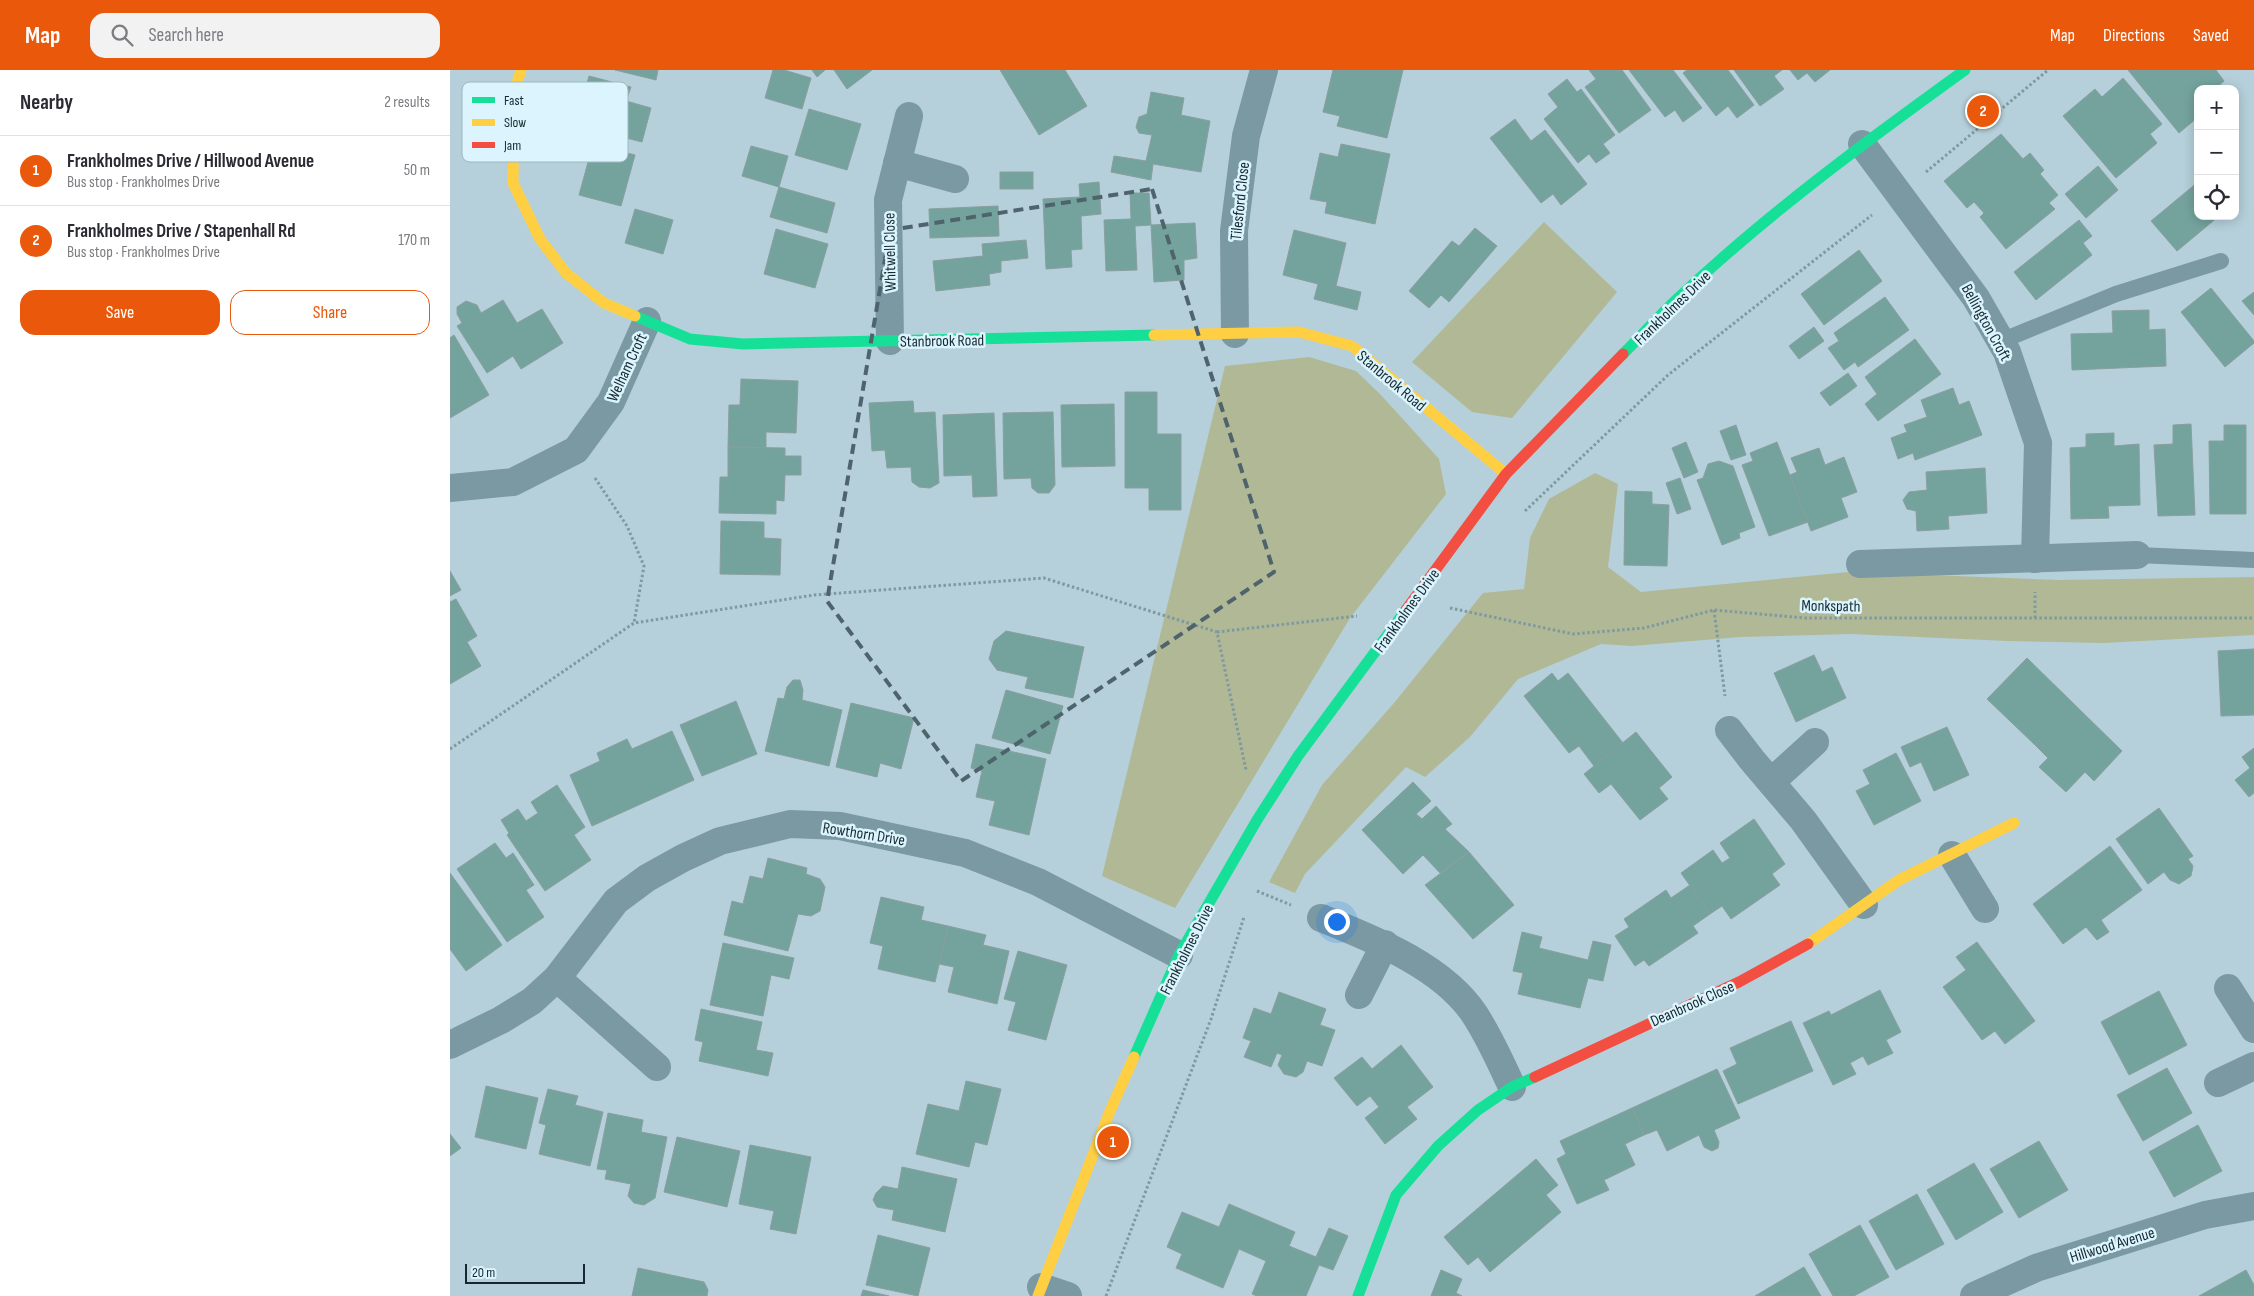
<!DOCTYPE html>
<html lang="en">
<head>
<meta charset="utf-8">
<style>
  body { margin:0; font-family:"Sofia Sans Condensed",sans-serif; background:#f2f2f3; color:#2b2b33 }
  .controls { position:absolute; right:15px; top:15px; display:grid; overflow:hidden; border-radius:10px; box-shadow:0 2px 12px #0003 }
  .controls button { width:45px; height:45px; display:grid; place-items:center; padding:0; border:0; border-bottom:1px solid #e1e1e2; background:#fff; color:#2b2b33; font:25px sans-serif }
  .scale { position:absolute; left:15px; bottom:12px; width:120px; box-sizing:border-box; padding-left:5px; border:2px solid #162930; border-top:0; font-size:14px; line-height:18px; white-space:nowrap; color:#162930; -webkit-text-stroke:4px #dbf4fd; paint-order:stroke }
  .you { position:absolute; left:886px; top:851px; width:18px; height:18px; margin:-12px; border:4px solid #fff; border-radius:50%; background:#1a73e8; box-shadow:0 0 0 8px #1a73e833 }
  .badge { display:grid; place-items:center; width:32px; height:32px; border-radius:50%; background:#ea580c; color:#fff; font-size:16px; font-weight:700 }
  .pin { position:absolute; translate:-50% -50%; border:2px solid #fff; box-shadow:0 1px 5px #0006 }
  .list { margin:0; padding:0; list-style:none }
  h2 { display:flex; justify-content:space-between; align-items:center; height:65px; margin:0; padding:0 20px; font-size:21px }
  h2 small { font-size:16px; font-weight:400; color:#7c7c81 }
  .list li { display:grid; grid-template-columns:32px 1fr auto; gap:15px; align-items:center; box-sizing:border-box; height:70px; padding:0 20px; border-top:1px solid #e1e1e2 }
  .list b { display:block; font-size:19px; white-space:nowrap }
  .list p { margin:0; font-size:16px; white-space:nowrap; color:#7c7c81 }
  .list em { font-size:16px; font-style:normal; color:#7c7c81 }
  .actions { display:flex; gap:10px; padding:15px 20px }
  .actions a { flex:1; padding:11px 0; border:1px solid #ea580c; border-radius:15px; text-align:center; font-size:18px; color:#ea580c }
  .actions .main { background:#ea580c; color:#fff }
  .icon { flex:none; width:28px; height:28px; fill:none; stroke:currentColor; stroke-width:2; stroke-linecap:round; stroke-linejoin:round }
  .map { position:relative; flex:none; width:1804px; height:1226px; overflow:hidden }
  header { display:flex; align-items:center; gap:30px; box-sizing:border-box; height:70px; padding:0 25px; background:#ea580c; color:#fff }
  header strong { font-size:24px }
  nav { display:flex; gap:28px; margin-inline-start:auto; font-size:18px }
  .search { width:350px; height:45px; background:#f2f2f3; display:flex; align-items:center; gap:12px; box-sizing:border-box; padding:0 18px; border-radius:15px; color:#7c7c81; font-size:19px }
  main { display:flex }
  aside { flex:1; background:#fff }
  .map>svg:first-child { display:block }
</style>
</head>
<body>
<header>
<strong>Map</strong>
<div class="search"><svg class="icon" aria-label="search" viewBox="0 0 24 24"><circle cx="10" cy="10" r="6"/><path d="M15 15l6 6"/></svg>Search here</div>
<nav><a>Map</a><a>Directions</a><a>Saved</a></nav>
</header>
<main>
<aside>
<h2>Nearby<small>2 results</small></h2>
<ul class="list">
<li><span class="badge">1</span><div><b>Frankholmes Drive / Hillwood Avenue</b><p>Bus stop · Frankholmes Drive</p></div><em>50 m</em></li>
<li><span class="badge">2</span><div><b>Frankholmes Drive / Stapenhall Rd</b><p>Bus stop · Frankholmes Drive</p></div><em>170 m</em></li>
</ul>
<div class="actions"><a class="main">Save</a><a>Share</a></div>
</aside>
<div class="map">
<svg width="1804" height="1226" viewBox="0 0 1804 1226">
  <rect width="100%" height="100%" fill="#b5d0da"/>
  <!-- green -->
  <g fill="#b1b895">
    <polygon points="1094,152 1167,222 1062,348 1022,342 962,292"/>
    <polygon points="859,287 906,301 931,325 989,389 996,424 900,548 725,838 652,806 775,296"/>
    <polygon points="1145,403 1168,414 1158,497 1191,522 1399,502 1609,510 1804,507 1804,565 1654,573 1558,571 1401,564 1290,567 1182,576 1151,574 1068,609 1020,667 975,707 956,697 855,804 845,823 819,812 872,715 944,633 1033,523 1074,519 1080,468 1099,429"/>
  </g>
  <!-- building -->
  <g fill="#74a39d" stroke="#8a9e9f">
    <polygon points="165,0 208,0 206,10"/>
    <polygon points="323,0 334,0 361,8 352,39 315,28"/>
    <polygon points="362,0 375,0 367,7"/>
    <polygon points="384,0 422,0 397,19"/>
    <polygon points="550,0 615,0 637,36 589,65"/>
    <polygon points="883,0 953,0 937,68 887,56 890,46 873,42"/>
    <polygon points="1139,0 1172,0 1201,40 1169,63 1135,17 1146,9"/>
    <polygon points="1179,0 1223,0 1252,38 1233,52 1225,40 1215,47"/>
    <polygon points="1237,0 1278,0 1304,35 1287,48 1278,36 1266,46 1233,3"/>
    <polygon points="1284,0 1332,0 1324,6 1334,19 1310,36"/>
    <polygon points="1340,0 1380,0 1365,12 1357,3 1348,10"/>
    <polygon points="1678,0 1766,0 1774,11 1765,19 1748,19 1748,47 1729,63"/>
    <polygon points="139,6 181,17 176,31 201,38 192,72 133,57 140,30 133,28"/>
    <polygon points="1673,8 1712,54 1700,64 1707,73 1666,108 1613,46 1645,19 1652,27"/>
    <polygon points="1117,9 1127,22 1131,19 1165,65 1153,74 1160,83 1146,93 1139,84 1128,93 1094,49 1108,37 1098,24"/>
    <polygon points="701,22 734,28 731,45 760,51 751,102 703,94 701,110 661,102 664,86 696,91 702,65 689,63 686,57 689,47 697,44"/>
    <polygon points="359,39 411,54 397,100 345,85"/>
    <polygon points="1065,49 1081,71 1095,60 1137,114 1111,135 1103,124 1091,133 1040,68"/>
    <polygon points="1551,64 1573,89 1580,83 1594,100 1590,104 1608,125 1599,133 1605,139 1556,179 1530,147 1534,143 1524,132 1517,138 1494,111"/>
    <polygon points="143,74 185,85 171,136 129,125"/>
    <polygon points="891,74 940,84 925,154 875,143 877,132 860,129 870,83 888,87"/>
    <polygon points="301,76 338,86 329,117 292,106"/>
    <polygon points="1648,96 1668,120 1636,148 1615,124"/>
    <rect x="550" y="102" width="33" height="17"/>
    <polygon points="649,112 651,144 631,146 632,179 621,180 622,197 596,199 593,129 630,127 629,114"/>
    <polygon points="1748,112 1748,146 1769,146 1727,181 1701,151"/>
    <polygon points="329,117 385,133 377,163 320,147"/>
    <polygon points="680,123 699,123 701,155 685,156 687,200 656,201 654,150 681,149"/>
    <polygon points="548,136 549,166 480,168 479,139"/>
    <polygon points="185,139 223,150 213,184 175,173"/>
    <polygon points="1629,150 1642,166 1633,173 1642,185 1586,230 1564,202"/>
    <polygon points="745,153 747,188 734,190 734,210 704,212 701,155"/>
    <polygon points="1025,158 1047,176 999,232 991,225 979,238 959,221 1002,171 1009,176"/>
    <polygon points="326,159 378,174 365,218 314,204"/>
    <polygon points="844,160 896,173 886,216 911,222 907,240 864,229 868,214 833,205"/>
    <polygon points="576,170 578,188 551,191 551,202 539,204 540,215 486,221 483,191 533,186 532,174"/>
    <polygon points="1409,180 1432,211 1374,255 1351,224"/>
    <polygon points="1761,218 1804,271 1804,273 1775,297 1731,242"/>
    <polygon points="1804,222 1804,245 1792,231"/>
    <polygon points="1435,227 1459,260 1408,297 1405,292 1394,300 1378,278 1389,271 1384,263"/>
    <polygon points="53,230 67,253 92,239 113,273 71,299 63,286 37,303 7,256 12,253 7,244 7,237 16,231 27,235 31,243"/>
    <polygon points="1699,240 1699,260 1715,259 1716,296 1622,300 1621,264 1663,263 1662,241"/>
    <polygon points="1364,257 1374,271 1349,289 1339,276"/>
    <polygon points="4,265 39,325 0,348 0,268"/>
    <polygon points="1465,269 1491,304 1428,351 1415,334 1427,324 1415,307"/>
    <polygon points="1398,303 1407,316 1380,336 1370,323"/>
    <polygon points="291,309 348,311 346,363 316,362 316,378 278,377 279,335 290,335"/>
    <polygon points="1503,318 1509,335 1519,331 1532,365 1465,390 1463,383 1448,389 1441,368 1457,362 1454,355 1477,347 1471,330"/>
    <polygon points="675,322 707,322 707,364 731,364 731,440 699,440 699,418 675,418"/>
    <polygon points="463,331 464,343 485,342 489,413 480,418 469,417 462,412 461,397 437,398 435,380 422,381 419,333"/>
    <polygon points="664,334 665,396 612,397 611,335"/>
    <polygon points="603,342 605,415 599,423 588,423 582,418 581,408 554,409 553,343"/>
    <polygon points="544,343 547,426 523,427 522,405 494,406 493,345"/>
    <polygon points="1741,354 1745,445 1708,446 1704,375 1723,374 1723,355"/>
    <polygon points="1286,355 1296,385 1281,390 1270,361"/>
    <polygon points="1774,355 1796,355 1796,444 1760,444 1759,371 1774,371"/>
    <polygon points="1664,363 1664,376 1689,374 1690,435 1658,436 1659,448 1621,449 1620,378 1636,377 1636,364"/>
    <polygon points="1236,372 1248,402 1234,408 1222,378"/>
    <polygon points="1327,372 1358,452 1319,466 1292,395 1303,391 1300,383"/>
    <polygon points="278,377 335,378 335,386 351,386 351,405 335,405 334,431 326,430 326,444 269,443 270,407 278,407"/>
    <polygon points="1369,378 1375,395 1394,387 1407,422 1391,428 1398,447 1361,461 1340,405 1347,402 1341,388"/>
    <polygon points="1269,391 1283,396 1305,457 1289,463 1290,468 1272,475 1247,410 1253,408 1258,394"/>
    <polygon points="1535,398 1537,443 1498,446 1499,459 1467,461 1466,441 1457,439 1453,430 1459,422 1477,420 1476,402"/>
    <polygon points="1230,408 1241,439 1227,444 1216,413"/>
    <polygon points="1175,421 1202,422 1202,434 1219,435 1217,496 1174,495"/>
    <polygon points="271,451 314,452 314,468 331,469 330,505 270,504"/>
    <polygon points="0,501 11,520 0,526"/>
    <polygon points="6,529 27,566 17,572 31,596 0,614 0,532"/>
    <polygon points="556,561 634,577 623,628 575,618 578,607 547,600 539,589 544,571"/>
    <polygon points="1804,579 1804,645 1771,646 1768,581"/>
    <polygon points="1364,585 1372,602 1382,597 1396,628 1346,652 1324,603"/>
    <polygon points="1577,588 1625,635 1585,675 1537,629"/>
    <polygon points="1102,603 1108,611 1118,603 1173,673 1144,696 1129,676 1119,683 1074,626"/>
    <polygon points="343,610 350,610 353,620 352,630 392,640 379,696 315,681 328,628 334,629 337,617"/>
    <polygon points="556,620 613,636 600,684 542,668"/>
    <polygon points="286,631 307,684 252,706 230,655"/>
    <polygon points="401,633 464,648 451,699 430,693 427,707 386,697"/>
    <polygon points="1625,635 1672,681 1644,711 1635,702 1616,722 1589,697 1598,688 1585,675"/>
    <polygon points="1497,657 1519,705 1484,721 1471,692 1460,697 1451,677"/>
    <polygon points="222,661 244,710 142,756 120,705 150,691 147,683 177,669 182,679"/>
    <polygon points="1186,662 1222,707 1209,718 1218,729 1190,750 1161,714 1149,723 1134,704"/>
    <polygon points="526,674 596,689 579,765 539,755 545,731 526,727 532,701 521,698"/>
    <polygon points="1804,678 1804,723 1799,727 1785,710 1800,698 1792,687"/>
    <polygon points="1446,683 1471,731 1424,755 1406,721 1420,714 1413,700"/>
    <polygon points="963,712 981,731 966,744 972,749 986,736 1002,754 995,759 1019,782 990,803 973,785 953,804 912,760"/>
    <polygon points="107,715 135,757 124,765 141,790 95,821 57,765 59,763 51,750 68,739 76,751 88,743 81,732"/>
    <polygon points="1709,738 1743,786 1738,789 1743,796 1741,806 1729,814 1720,810 1714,802 1698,814 1666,769"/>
    <polygon points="1304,749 1335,794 1322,804 1330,815 1281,849 1272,836 1260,844 1231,803 1263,780 1272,793 1280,788 1270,773"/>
    <polygon points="45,773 56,788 63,783 84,815 76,820 94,847 57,872 7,799"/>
    <polygon points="1660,776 1692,820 1651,850 1659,862 1647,870 1636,857 1613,874 1583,834"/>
    <polygon points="1019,782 1064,835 1023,869 975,815"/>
    <polygon points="318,788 357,798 356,804 370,809 375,817 370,841 361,846 348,844 338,881 274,865 282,831 293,834 300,806 313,809"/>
    <polygon points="0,803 52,875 16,901 0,879"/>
    <polygon points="1240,815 1260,844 1243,856 1248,863 1199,896 1194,890 1185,896 1165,866 1179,857 1174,849 1216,820 1221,828"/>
    <polygon points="431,827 474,837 471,850 498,856 485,912 428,899 433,876 420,873"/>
    <polygon points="498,856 536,865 533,875 559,881 547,934 498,922 504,897 489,894"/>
    <polygon points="1072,862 1092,867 1089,878 1138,890 1143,871 1161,875 1153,911 1138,908 1130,938 1068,924 1073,903 1063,901"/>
    <polygon points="1527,872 1585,951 1555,974 1545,961 1532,970 1493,917 1516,900 1506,887"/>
    <polygon points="273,873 344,888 339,909 321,905 313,946 260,935"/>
    <polygon points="568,881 617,895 596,970 558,960 566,932 554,929"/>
    <polygon points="1430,920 1451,962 1436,970 1443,983 1418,995 1413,986 1400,993 1406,1004 1383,1015 1353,953 1379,941 1381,945"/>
    <polygon points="1709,921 1737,975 1679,1005 1651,952"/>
    <polygon points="829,922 876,939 870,955 885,960 872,996 857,991 853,1002 846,1007 834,1004 828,995 832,985 827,983 821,997 794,987 801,971 793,968 804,938 821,944"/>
    <polygon points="251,939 312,952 306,980 323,983 318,1006 249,991 253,972 245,970"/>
    <polygon points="1341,951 1363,1001 1288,1034 1273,1001 1287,994 1280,978"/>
    <polygon points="951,975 983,1017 957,1037 967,1049 935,1074 915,1048 929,1037 920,1026 907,1036 884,1008 912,987 922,999"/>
    <polygon points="1717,998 1742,1043 1693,1071 1667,1025"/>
    <polygon points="1267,999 1290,1048 1264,1060 1269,1072 1268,1078 1262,1081 1254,1077 1249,1065 1217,1081 1207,1060 1194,1065 1182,1038"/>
    <polygon points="516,1011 551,1019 537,1075 525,1072 519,1097 466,1084 478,1034 509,1041"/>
    <polygon points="36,1016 88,1028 76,1079 25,1067"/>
    <polygon points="98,1019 128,1026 125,1035 153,1042 140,1096 89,1084 96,1055 89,1053"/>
    <polygon points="1182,1038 1194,1065 1175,1074 1185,1095 1154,1110 1159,1120 1127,1134 1107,1089 1116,1084 1110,1071"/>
    <polygon points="158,1043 193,1050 191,1062 217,1067 205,1128 194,1135 184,1133 178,1126 181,1114 155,1109 157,1100 147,1099"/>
    <polygon points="1748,1055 1772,1101 1724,1127 1699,1082"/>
    <polygon points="0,1064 11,1078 0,1086"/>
    <polygon points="227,1067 290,1081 277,1137 214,1122"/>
    <polygon points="1589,1071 1618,1120 1569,1148 1540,1099"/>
    <polygon points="300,1075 361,1087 346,1164 320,1159 324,1141 289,1134"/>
    <polygon points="1086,1089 1108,1115 1096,1125 1111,1142 1040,1202 1028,1187 1018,1195 994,1167"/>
    <polygon points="1524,1093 1553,1142 1506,1170 1477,1120"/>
    <polygon points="452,1097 507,1109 495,1162 442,1150 444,1140 427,1137 423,1130 426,1123 433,1116 448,1119"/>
    <polygon points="1467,1124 1494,1174 1446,1200 1419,1151"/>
    <polygon points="779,1134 845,1162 839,1176 866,1187 879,1158 898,1166 883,1200 869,1195 856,1226 807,1226 802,1224 816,1191 789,1179 773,1218 726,1198 732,1184 717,1177 732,1142 769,1157"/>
    <polygon points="1410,1155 1439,1207 1404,1226 1383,1226 1359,1184"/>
    <polygon points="428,1165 480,1178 468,1226 416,1215"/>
    <polygon points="1354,1197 1371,1226 1305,1226"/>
    <polygon points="188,1198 254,1212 258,1220 257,1226 182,1226"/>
    <polygon points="991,1200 1012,1209 1006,1223 1012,1226 981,1226"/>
    <polygon points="1796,1200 1804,1215 1804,1226 1749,1226"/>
    <polygon points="413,1220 439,1226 411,1226"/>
  </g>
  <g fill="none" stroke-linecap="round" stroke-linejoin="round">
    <!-- path -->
    <g stroke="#7f99a1" stroke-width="3" stroke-dasharray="2.5 2.5" stroke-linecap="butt">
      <polyline points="1476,102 1598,0"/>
      <polyline points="145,408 177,456 194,496 184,553"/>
      <polyline points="1075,441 1218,305 1422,145"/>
      <polyline points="1000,538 1123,564 1194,558 1264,540 1355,548 1804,548"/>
      <polyline points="1264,540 1275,626"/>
      <polyline points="1585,548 1585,522"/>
      <polyline points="767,562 907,546"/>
      <polyline points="0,679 184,553 364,525 594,508 767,562 796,700"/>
      <polyline points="807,821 841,835"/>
      <polyline points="656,1226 761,949 794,847"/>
    </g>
    <!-- lane -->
    <g stroke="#7a99a3" stroke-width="16">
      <polyline points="1551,271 1666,224 1771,191"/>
      <polyline points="1687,485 1804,490"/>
    </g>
    <!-- street -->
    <g stroke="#7a99a3" stroke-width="28">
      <polyline points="1412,74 1526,228 1557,282 1588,373 1585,489"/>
      <polyline points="447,93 505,109"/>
      <polyline points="785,264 784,161 796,66 814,0"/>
      <polyline points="440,271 438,130 459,46"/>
      <polyline points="0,418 63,412 126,380 161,332 197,251"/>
      <polyline points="1410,494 1687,485"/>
      <polyline points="1279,660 1302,690 1353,750 1414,835"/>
      <polyline points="1321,712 1365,672"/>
      <polyline points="1502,785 1535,839"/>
      <path d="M871,848c52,21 122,48 154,97 15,23 26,48 37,72"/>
      <polyline points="107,908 207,997"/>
      <polyline points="1778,918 1804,959"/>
      <polyline points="909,925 935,874"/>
      <polyline points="0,975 51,950 82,931 107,908 166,831 197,808 233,788 270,771 340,754 390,756 515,783 588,812 729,885"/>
      <polyline points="1768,1013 1804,996"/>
      <polyline points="591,1217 618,1226"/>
      <polyline points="1524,1226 1586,1198 1755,1145 1804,1136"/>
    </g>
    <!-- fast -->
    <g stroke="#16e098" stroke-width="11">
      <polyline points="185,246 240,269 293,274 704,265"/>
      <path d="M1173,284c18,-18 35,-37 53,-54 90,-85 189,-158 289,-230"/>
      <polyline points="684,987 729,885 807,750 848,686 956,540"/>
      <polyline points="908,1226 946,1125 988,1076 1028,1040 1062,1017 1085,1007"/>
    </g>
    <!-- slow -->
    <g stroke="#ffcf43" stroke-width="11">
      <polyline points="71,0 64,23 63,113 90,169 116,203 154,233 185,246"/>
      <polyline points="704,265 849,262 902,276 1056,404"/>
      <polyline points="1358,874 1449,810 1564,753"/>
      <polyline points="588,1226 660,1041 684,987"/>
    </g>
    <!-- jam -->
    <g stroke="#f24e42" stroke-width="11">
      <polyline points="956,540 1056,404 1173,284"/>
      <polyline points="1085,1007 1289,912 1358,874"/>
    </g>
  </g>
  <!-- marked area -->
  <path fill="none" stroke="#4e636c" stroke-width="4" stroke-dasharray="10 6" stroke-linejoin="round" d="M702,119l122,383 -313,209 -134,-180 63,-371z"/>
  <g text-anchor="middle" stroke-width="5" stroke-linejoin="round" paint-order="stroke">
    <!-- street labels -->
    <g font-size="16" fill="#162930" stroke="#dbf4fd">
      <text transform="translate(789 131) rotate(-84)" y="6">Tilesford Close</text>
      <text transform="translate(439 182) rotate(-91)" y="6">Whitwell Close</text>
      <text transform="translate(1222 237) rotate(-44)" y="6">Frankholmes Drive</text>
      <text transform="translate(1537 252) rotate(61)" y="6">Bellington Croft</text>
      <text transform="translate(492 270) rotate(-1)" y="6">Stanbrook Road</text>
      <text transform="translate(176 297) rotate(-65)" y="6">Welham Croft</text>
      <text transform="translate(942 310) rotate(40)" y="6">Stanbrook Road</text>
      <text transform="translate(1381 535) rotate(1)" y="6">Monkspath</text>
      <text transform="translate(956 540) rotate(-54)" y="6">Frankholmes Drive</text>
      <text transform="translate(414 763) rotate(9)" y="6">Rowthorn Drive</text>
      <text transform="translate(736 879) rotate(-63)" y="6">Frankholmes Drive</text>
      <text transform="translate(1242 933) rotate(-24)" y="6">Deanbrook Close</text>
      <text transform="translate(1662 1174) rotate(-17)" y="6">Hillwood Avenue</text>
    </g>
  </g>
  <!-- legend -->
  <rect x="12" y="12" width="166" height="80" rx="8" fill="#dbf4fd" stroke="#a0b7c0" stroke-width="1"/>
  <rect x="22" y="27" width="23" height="6" fill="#16e098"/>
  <rect x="22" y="49" width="23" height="7" fill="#ffcf43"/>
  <rect x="22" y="72" width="23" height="6" fill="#f24e42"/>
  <g font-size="14" fill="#162930">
    <text x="54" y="35">Fast</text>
    <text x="54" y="57">Slow</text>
    <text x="54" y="80">Jam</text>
  </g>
</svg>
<div class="controls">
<button>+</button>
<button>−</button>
<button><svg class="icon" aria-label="locate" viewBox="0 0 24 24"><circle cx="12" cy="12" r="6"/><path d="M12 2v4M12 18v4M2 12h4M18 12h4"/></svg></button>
</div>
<div class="scale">20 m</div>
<div class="you"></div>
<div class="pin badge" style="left:663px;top:1072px">1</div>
<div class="pin badge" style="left:1533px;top:41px">2</div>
</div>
</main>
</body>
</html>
